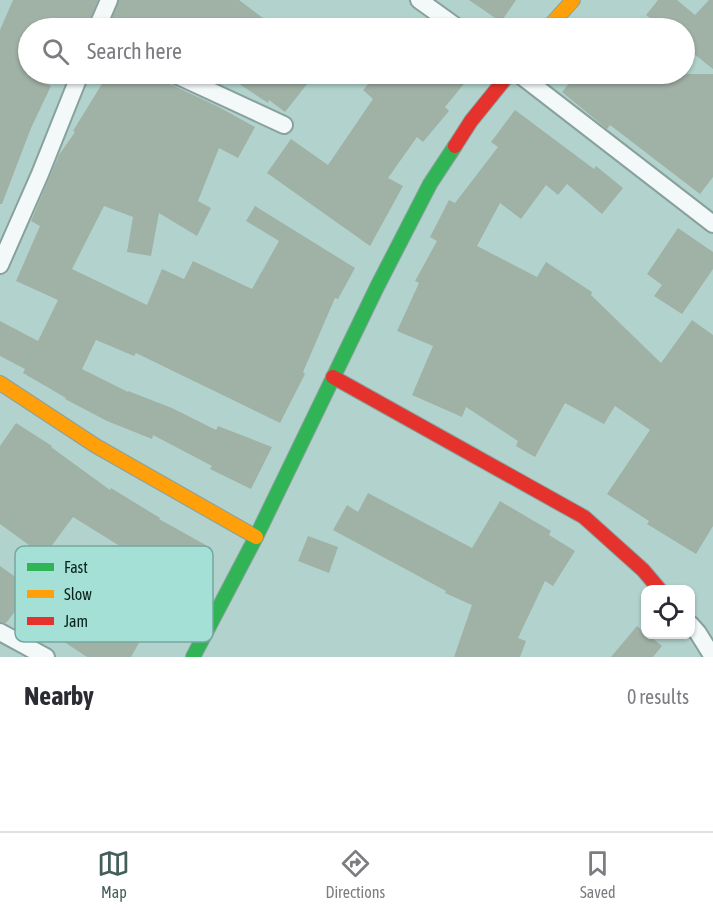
<!DOCTYPE html>
<html lang="en">
<head>
<meta charset="utf-8">
<style>
  body { margin:0; font-family:"Asap Condensed",sans-serif; background:#f7f7f7; color:#2b2b33 }
  .controls { position:absolute; right:18px; bottom:18px; display:grid; overflow:hidden; border-radius:12px; box-shadow:0 2px 4px #0004 }
  .controls button { width:54px; height:54px; display:grid; place-items:center; padding:0; border:0; border-bottom:2px solid #e1e1e2; background:#fff; color:#2b2b33; font:30px sans-serif }
  .list { margin:0; padding:0; list-style:none }
  h2 { display:flex; justify-content:space-between; align-items:center; height:78px; margin:0; padding:0 24px; font-size:26px }
  h2 small { font-size:20px; font-weight:400; color:#7c7c81 }
  .icon { flex:none; width:33px; height:33px; fill:none; stroke:currentColor; stroke-width:2; stroke-linecap:round; stroke-linejoin:round }
  .map { position:relative; flex:none; width:713px; height:657px; overflow:hidden }
  .search { position:absolute; background:#fff; box-shadow:0 2px 4px #0004; left:18px; right:18px; top:18px; height:66px; display:flex; align-items:center; gap:15px; box-sizing:border-box; padding:0 21px; border-radius:33px; color:#7c7c81; font-size:22px }
  .sheet { height:174px; background:#fff }
  nav { display:flex; justify-content:space-around; align-items:center; box-sizing:border-box; height:84px; border-top:2px solid #e1e1e2; background:#fff; font-size:16px; color:#7c7c81 }
  nav a { display:grid; justify-items:center; gap:3px }
  nav .on { color:#445f5b }
  .map>svg:first-child { display:block }
</style>
</head>
<body>
<div class="map">
<svg width="713" height="657" viewBox="0 0 713 657">
  <rect width="100%" height="100%" fill="#b2d3cd"/>
  <!-- building -->
  <g fill="#a0b1a6">
    <polygon points="13,0 98,0 87,28 28,28 28,75 51,86 31,128 2,204 0,204 0,30"/>
    <polygon points="119,0 239,0 276,28 108,28"/>
    <polygon points="469,0 516,0 501,22"/>
    <polygon points="658,0 677,0 695,15 709,0 713,0 713,69 684,46 684,28 663,28 646,15"/>
    <polygon points="108,74 162,74 166,80 170,84 217,106 255,127 238,158 219,148 198,201 211,208 197,236 159,213 151,256 127,252 133,217 104,206 72,269 147,305 162,269 184,279 193,261 252,289 279,241 246,221 255,206 355,268 338,299 335,298 303,372 305,374 280,423 136,353 134,356 96,340 82,369 128,392 128,391 172,408 216,430 218,426 272,447 251,489 210,469 212,466 153,435 152,439 107,421 65,399 66,398 23,373 25,369 0,356 0,321 38,341 58,300 16,281 40,226 31,221 59,155 75,132 73,131"/>
    <polygon points="224,74 315,74 285,112 269,100 268,103"/>
    <polygon points="377,74 472,74 445,107 449,111 423,142 417,137 388,178 403,186 370,246 267,173 291,139 328,165 373,99 363,90"/>
    <polygon points="577,74 713,74 713,177 700,194 610,125 607,129 562,92"/>
    <polygon points="515,110 594,169 596,166 623,188 602,214 567,184 558,195 546,185 521,219 500,203 477,246 537,277 546,262 592,292 591,295 661,363 692,320 713,335 713,526 696,554 647,524 649,521 607,494 650,430 615,406 604,424 565,403 535,457 516,446 518,441 466,407 462,417 412,395 433,346 397,331 419,283 415,281 437,241 430,237 449,200 455,203 498,147 491,142"/>
    <polygon points="678,228 713,252 713,269 682,314 654,296 662,285 647,274"/>
    <polygon points="16,423 52,446 51,447 110,490 111,488 160,518 159,519 211,548 189,585 184,582 154,630 148,627 131,657 87,657 16,610 6,623 0,622 0,566 38,593 45,583 84,608 123,548 73,517 44,556 0,524 0,446"/>
    <polygon points="368,493 472,548 500,501 551,531 549,535 575,551 553,586 545,581 518,638 526,641 520,657 454,657 472,605 445,593 446,591 333,530 347,505 358,512"/>
    <polygon points="308,536 338,547 329,573 298,561"/>
    <polygon points="637,626 645,633 645,634 647,634 662,646 653,657 611,657"/>
  </g>
  <g fill="none" stroke-linecap="round" stroke-linejoin="round">
    <!-- street casing -->
    <g stroke="#88a19d" stroke-width="20">
      <g id="street">
        <polyline points="419,0 458,28"/>
        <polyline points="97,28 109,0"/>
        <polyline points="174,74 284,125"/>
        <polyline points="519,74 713,224"/>
        <polyline points="0,265 40,174 80,74"/>
        <polyline points="690,624 698,633 713,657"/>
        <polyline points="0,632 46,657"/>
      </g>
    </g>
    <!-- fast casing -->
    <g stroke="#88a19d" stroke-width="16">
      <polyline id="fast" points="193,657 256,537 377,287 430,184 455,146"/>
    </g>
    <!-- slow casing -->
    <g stroke="#88a19d" stroke-width="16">
      <g id="slow">
        <polyline points="548,28 573,0"/>
        <polyline points="0,383 96,446 256,537"/>
      </g>
    </g>
    <!-- jam casing -->
    <g stroke="#88a19d" stroke-width="16">
      <g id="jam">
        <polyline points="455,146 471,121 509,74"/>
        <polyline points="333,377 584,517 643,570 660,590"/>
      </g>
    </g>
    <!-- street -->
    <use href="#street" stroke="#f3f8f8" stroke-width="16"/>
    <!-- fast -->
    <use href="#fast" stroke="#30b455" stroke-width="14"/>
    <!-- slow -->
    <use href="#slow" stroke="#ff9f0a" stroke-width="14"/>
    <!-- jam -->
    <use href="#jam" stroke="#e5322d" stroke-width="14"/>
  </g>
  <!-- legend -->
  <rect x="15" y="546" width="198" height="96" rx="9" fill="#a5e0d6" stroke="#76a79e" stroke-width="1.5"/>
  <rect x="27" y="563" width="27" height="8" fill="#30b455"/>
  <rect x="27" y="590" width="27" height="8" fill="#ff9f0a"/>
  <rect x="27" y="617" width="27" height="8" fill="#e5322d"/>
  <g font-size="16" fill="#08211d">
    <text x="64" y="573">Fast</text>
    <text x="64" y="600">Slow</text>
    <text x="64" y="627">Jam</text>
  </g>
</svg>
<div class="controls">
<button><svg class="icon" aria-label="locate" viewBox="0 0 24 24"><circle cx="12" cy="12" r="6"/><path d="M12 2v4M12 18v4M2 12h4M18 12h4"/></svg></button>
</div>
<div class="search"><svg class="icon" aria-label="search" viewBox="0 0 24 24"><circle cx="10" cy="10" r="6"/><path d="M15 15l6 6"/></svg>Search here</div>
</div>
<section class="sheet">
<h2>Nearby<small>0 results</small></h2>
<ul class="list">
</ul>
</section>
<nav>
<a class="on"><svg class="icon" aria-label="map" viewBox="0 0 24 24"><path d="M3 6l6-2 6 2 6-2v14l-6 2-6-2-6 2zM9 4v14M15 6v14"/></svg>Map</a>
<a><svg class="icon" aria-label="directions" viewBox="0 0 24 24"><path d="M12 3l9 9-9 9-9-9zM9 14v-3h6M13 9l2 2-2 2"/></svg>Directions</a>
<a><svg class="icon" aria-label="saved" viewBox="0 0 24 24"><path d="M7 4h10v16l-5-4-5 4z"/></svg>Saved</a>
</nav>
</body>
</html>
